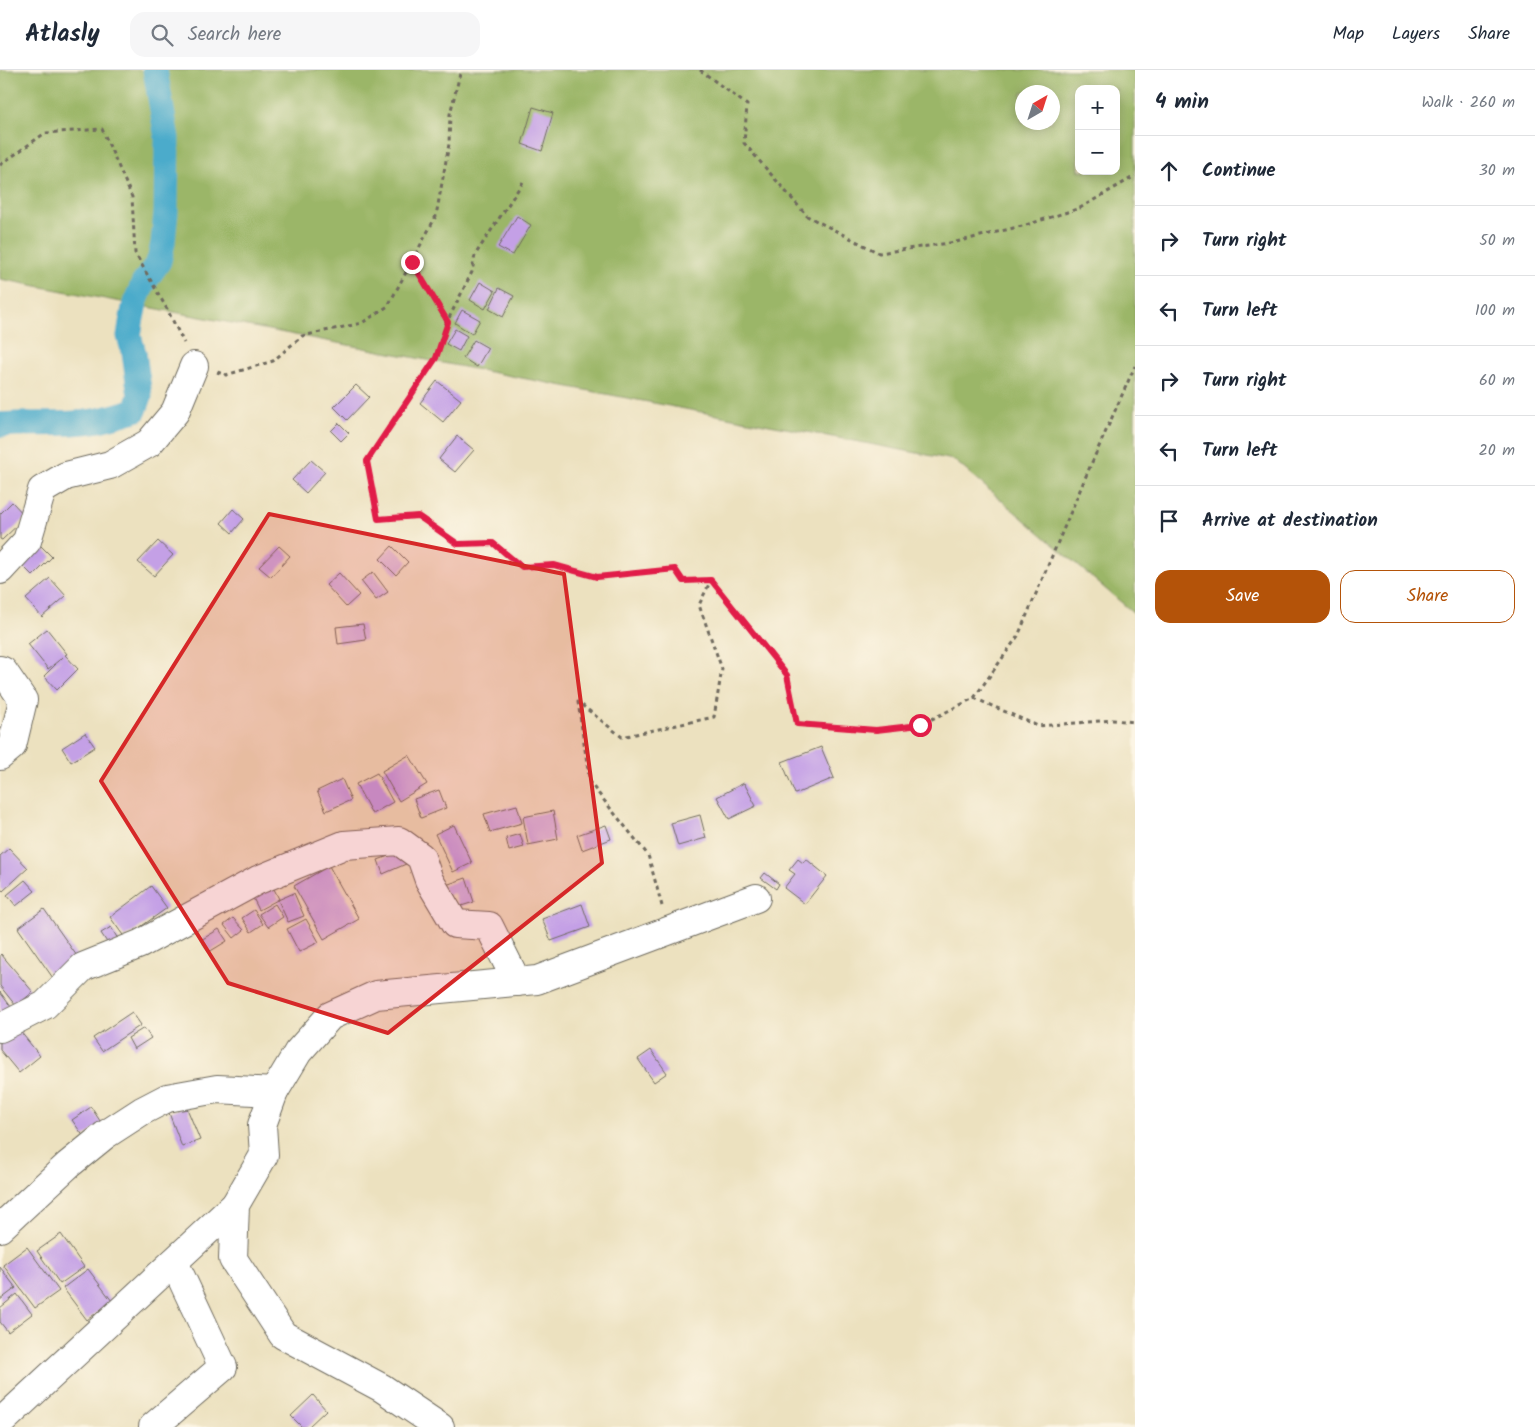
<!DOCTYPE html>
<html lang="en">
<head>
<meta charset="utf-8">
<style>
  body { margin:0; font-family:Kalam,sans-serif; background:#f6f6f7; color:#1f2937 }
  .controls { position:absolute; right:15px; top:15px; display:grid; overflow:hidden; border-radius:10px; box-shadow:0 2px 12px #0003 }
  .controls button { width:45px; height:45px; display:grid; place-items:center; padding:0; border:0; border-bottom:1px solid #e0e1e3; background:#fff; color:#1f2937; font:25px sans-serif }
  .compass { position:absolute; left:1015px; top:15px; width:45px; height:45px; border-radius:50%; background:#fff; box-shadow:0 2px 12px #0003; rotate:39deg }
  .stop { position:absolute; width:15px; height:15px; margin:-11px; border:4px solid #e11d48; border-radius:50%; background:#fff }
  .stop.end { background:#e11d48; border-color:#fff; box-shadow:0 1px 5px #0008 }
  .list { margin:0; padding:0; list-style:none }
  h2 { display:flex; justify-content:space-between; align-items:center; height:65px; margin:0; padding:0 20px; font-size:21px }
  h2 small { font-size:16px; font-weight:400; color:#747a83 }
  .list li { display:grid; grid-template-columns:32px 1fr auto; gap:15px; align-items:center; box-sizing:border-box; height:70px; padding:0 20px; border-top:1px solid #e0e1e3 }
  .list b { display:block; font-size:19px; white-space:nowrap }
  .list em { font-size:16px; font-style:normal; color:#747a83 }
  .actions { display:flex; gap:10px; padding:15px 20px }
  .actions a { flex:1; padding:11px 0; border:1px solid #b45309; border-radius:15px; text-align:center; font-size:18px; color:#b45309 }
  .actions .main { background:#b45309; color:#fff }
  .icon { flex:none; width:28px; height:28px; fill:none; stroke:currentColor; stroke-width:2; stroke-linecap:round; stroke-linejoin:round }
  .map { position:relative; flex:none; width:1135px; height:1357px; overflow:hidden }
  header { display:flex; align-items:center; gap:30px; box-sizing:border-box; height:70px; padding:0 25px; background:#fff; border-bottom:1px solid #e0e1e3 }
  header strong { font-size:24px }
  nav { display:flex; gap:28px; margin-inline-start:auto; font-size:18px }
  .search { width:350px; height:45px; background:#f6f6f7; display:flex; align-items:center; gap:12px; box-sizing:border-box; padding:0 18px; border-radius:15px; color:#747a83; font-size:19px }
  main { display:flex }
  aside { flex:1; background:#fff }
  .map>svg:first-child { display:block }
</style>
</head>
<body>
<header>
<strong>Atlasly</strong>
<div class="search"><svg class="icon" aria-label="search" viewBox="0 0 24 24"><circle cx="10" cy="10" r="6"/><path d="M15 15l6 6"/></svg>Search here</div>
<nav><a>Map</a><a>Layers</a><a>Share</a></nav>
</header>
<main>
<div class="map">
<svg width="1135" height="1357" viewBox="0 0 1135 1357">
  <rect width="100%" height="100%" fill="#fcf5e5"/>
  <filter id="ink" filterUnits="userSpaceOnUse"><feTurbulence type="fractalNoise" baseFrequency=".02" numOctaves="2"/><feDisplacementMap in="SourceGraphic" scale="10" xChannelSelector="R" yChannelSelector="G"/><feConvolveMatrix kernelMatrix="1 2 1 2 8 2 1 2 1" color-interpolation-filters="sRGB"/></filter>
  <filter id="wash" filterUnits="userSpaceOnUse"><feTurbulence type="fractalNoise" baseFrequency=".0096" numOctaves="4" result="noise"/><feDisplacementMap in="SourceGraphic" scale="20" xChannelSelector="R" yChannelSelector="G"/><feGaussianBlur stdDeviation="1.12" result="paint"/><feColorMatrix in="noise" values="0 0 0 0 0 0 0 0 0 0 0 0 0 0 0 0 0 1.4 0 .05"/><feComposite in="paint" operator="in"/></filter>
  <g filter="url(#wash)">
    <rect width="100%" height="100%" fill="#ece1bf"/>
    <!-- forest -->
    <path fill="#9bb667" stroke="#637049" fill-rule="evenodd" d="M0,0h1135v544l-181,-154 -954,-181zM1079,19h37v82h-37zM1022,22h30v30h-30z"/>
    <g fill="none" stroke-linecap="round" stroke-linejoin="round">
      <!-- canal -->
      <path stroke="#4cabcb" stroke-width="25" d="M0,355c31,-3 62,1 93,-4 14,-2 28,-7 42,-11l5,-14 -6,-43 -5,-17 2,-13 4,-20 8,-19 16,-23 4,-18 3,-31 1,-74 -12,-68"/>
    </g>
    <g id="blocks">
      <!-- building -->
      <g fill="#c4a0e6">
        <polygon points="533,37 553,43 542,81 522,74"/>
        <polygon points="517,146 531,155 513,185 498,177"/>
        <polygon points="480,212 495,221 485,239 470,230"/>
        <polygon points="499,218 514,226 503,247 489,239"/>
        <polygon points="462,240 480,250 472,264 455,253"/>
        <polygon points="455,259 467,266 459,281 446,274"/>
        <polygon points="474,270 488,278 477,297 463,288"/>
        <polygon points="437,311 461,330 443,352 420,333"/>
        <polygon points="356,315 369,327 347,350 334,337"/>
        <polygon points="339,353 349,363 341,371 331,361"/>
        <polygon points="457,366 474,380 455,402 439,389"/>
        <polygon points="311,390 325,402 306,423 292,410"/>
        <polygon points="12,432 26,447 2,470 0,469 0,444"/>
        <polygon points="233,439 244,449 232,463 221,453"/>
        <polygon points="158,471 173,485 154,506 138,492"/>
        <polygon points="38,473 52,487 33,506 19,492"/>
        <polygon points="279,476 290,486 271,507 259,497"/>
        <polygon points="392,476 408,492 396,505 380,489"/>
        <polygon points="373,502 388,522 376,530 361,511"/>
        <polygon points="339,503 359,525 346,537 326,515"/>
        <polygon points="50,508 66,526 42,547 26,529"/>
        <polygon points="363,554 366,570 338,574 336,557"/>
        <polygon points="47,559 67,584 65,585 78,599 57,620 44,606 63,587 48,599 28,574"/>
        <polygon points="85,663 95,677 71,692 62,678"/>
        <polygon points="821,677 834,708 795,724 782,692"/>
        <polygon points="409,685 427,714 399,731 382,701"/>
        <polygon points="377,703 393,732 372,744 356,714"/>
        <polygon points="342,709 351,730 326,741 317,721"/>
        <polygon points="744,713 756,736 729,749 717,727"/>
        <polygon points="439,720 446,738 421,748 414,729"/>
        <polygon points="517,735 522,753 490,762 484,744"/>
        <polygon points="553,741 558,769 528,775 523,747"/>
        <polygon points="700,745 706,768 678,776 671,753"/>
        <polygon points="454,755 472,793 453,802 435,764"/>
        <polygon points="606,755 611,769 582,780 577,765"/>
        <polygon points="520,764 524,777 509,781 506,768"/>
        <polygon points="9,778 28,798 3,821 0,818 0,786"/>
        <polygon points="402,781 406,794 383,804 378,790"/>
        <polygon points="798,789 803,793 806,789 827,806 805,834 784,818 795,804 789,800"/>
        <polygon points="329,796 359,849 324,869 294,816"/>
        <polygon points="765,803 779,814 776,819 761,808"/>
        <polygon points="466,808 474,832 458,837 454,823 446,826 443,816"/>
        <polygon points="25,810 35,821 16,836 7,825"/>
        <polygon points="272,815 279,829 259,840 252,826"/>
        <polygon points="151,816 167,838 125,868 110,847"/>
        <polygon points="294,823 304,846 288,852 278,830"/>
        <polygon points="275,834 283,847 268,857 259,844"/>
        <polygon points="582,834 590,857 551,871 542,849"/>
        <polygon points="44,839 79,889 53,908 18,858"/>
        <polygon points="254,840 263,854 251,862 242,848"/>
        <polygon points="233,848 244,860 234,868 224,855"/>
        <polygon points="306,849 319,872 299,882 287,859"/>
        <polygon points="111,857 119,871 110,877 101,863"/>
        <polygon points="219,859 227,871 209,882 201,870"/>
        <polygon points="1,884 33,922 16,936 0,916 0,885"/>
        <polygon points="0,922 14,941 0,952"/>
        <polygon points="132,942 141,955 102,981 93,968"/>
        <polygon points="16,956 40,986 19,1003 0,980 0,969"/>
        <polygon points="144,958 151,968 134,979 128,968"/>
        <polygon points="651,980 667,1003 654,1012 638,989"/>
        <polygon points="186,1036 200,1070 182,1077 169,1043"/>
        <polygon points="91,1037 102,1054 84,1067 72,1050"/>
        <polygon points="61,1164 84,1197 60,1214 37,1181"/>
        <polygon points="27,1177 59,1221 35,1238 3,1195"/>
        <polygon points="0,1197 16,1218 0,1230"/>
        <polygon points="88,1199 112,1231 87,1250 63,1218"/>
        <polygon points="17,1224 32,1244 8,1262 0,1252 0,1238"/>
        <polygon points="313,1325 326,1340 308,1357 302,1357 291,1346"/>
      </g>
    </g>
  </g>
  <g filter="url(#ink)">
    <use href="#blocks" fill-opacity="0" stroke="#6f6b5f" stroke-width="1"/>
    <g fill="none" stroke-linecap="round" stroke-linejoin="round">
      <!-- minor casing -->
      <g stroke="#6f6b5f" stroke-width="30">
        <g id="minor">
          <polyline points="0,500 27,471 42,420 66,406 110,395 149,373 175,342 194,296"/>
          <polyline points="0,600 3,601 23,630 12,676 0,686"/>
          <polyline points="0,958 45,935 83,897 140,874 258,810 344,775 399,771 421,787 429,810 455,854 489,856 517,912"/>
          <polyline points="0,1158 68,1095 105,1065 142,1041 167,1028 217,1019 274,1022"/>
          <polyline points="0,1353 235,1135"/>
          <polyline points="153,1357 223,1297 174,1192"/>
          <polyline points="440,1357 382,1318 283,1265 233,1189 235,1135 264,1085 262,1055 274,1022 298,982 330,946 376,925 537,910 756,828"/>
        </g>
      </g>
      <!-- path -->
      <g stroke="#6f6b5f" stroke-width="3" stroke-dasharray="4 4" stroke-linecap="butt">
        <polyline points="700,0 747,35 744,73 807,146 879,183 956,172 1026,155 1080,138 1135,106"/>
        <polyline points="0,95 45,63 102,59 132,127 135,183 167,239 184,273"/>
        <polyline points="523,112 475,185 472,202 447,252 436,288 367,391 378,449 418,446 458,474 493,473 522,497 554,495 597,507 675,499 683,511 711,510 787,605 797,654 876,660 920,655 974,628 1018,566 1089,399 1135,296"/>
        <polyline points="413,193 447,252"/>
        <polyline points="217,302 226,305 273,291 302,266 362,253 388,236 436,146 449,74 450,44 461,0"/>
        <polyline points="974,628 1038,656 1113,650 1135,652"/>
        <polyline points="662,836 648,785 590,713 578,632 622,667 714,647 722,599 699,535 711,510"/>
      </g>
      <!-- minor -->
      <use href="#minor" stroke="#fff" stroke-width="28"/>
    </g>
  </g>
  <g fill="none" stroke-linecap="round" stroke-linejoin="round" filter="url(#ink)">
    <!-- route -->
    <polyline stroke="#e11d48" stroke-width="6" points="412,192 448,252 436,288 367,391 378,449 418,446 458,474 493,473 522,497 554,495 597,507 675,499 683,511 711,510 787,605 797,654 876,660 920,655"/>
  </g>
  <!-- marked area -->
  <path fill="#d62828" fill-opacity="0.2" stroke="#d62828" stroke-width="4" stroke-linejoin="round" d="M269,444l295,60 38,289 -214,170 -160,-50 -127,-202z"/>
</svg>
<div class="controls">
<button>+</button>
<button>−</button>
</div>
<svg class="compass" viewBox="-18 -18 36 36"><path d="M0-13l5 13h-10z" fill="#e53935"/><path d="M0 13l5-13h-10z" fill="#747a83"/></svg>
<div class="stop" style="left:920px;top:655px"></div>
<div class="stop end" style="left:412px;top:192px"></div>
</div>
<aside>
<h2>4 min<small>Walk · 260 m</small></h2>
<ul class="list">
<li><svg class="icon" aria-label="ahead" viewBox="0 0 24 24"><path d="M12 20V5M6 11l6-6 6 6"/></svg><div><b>Continue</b></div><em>30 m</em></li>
<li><svg class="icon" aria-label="right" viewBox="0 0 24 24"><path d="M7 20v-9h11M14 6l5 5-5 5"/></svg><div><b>Turn right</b></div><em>50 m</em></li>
<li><svg class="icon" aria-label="left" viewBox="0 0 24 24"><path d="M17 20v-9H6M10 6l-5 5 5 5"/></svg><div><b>Turn left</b></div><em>100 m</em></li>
<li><svg class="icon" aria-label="right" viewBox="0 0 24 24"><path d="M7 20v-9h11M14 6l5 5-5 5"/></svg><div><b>Turn right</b></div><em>60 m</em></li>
<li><svg class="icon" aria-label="left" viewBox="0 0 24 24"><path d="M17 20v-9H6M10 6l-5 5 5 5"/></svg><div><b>Turn left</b></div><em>20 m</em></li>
<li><svg class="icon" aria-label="arrive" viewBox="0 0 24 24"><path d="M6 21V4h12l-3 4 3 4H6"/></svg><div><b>Arrive at destination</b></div></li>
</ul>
<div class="actions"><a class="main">Save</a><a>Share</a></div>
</aside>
</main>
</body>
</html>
